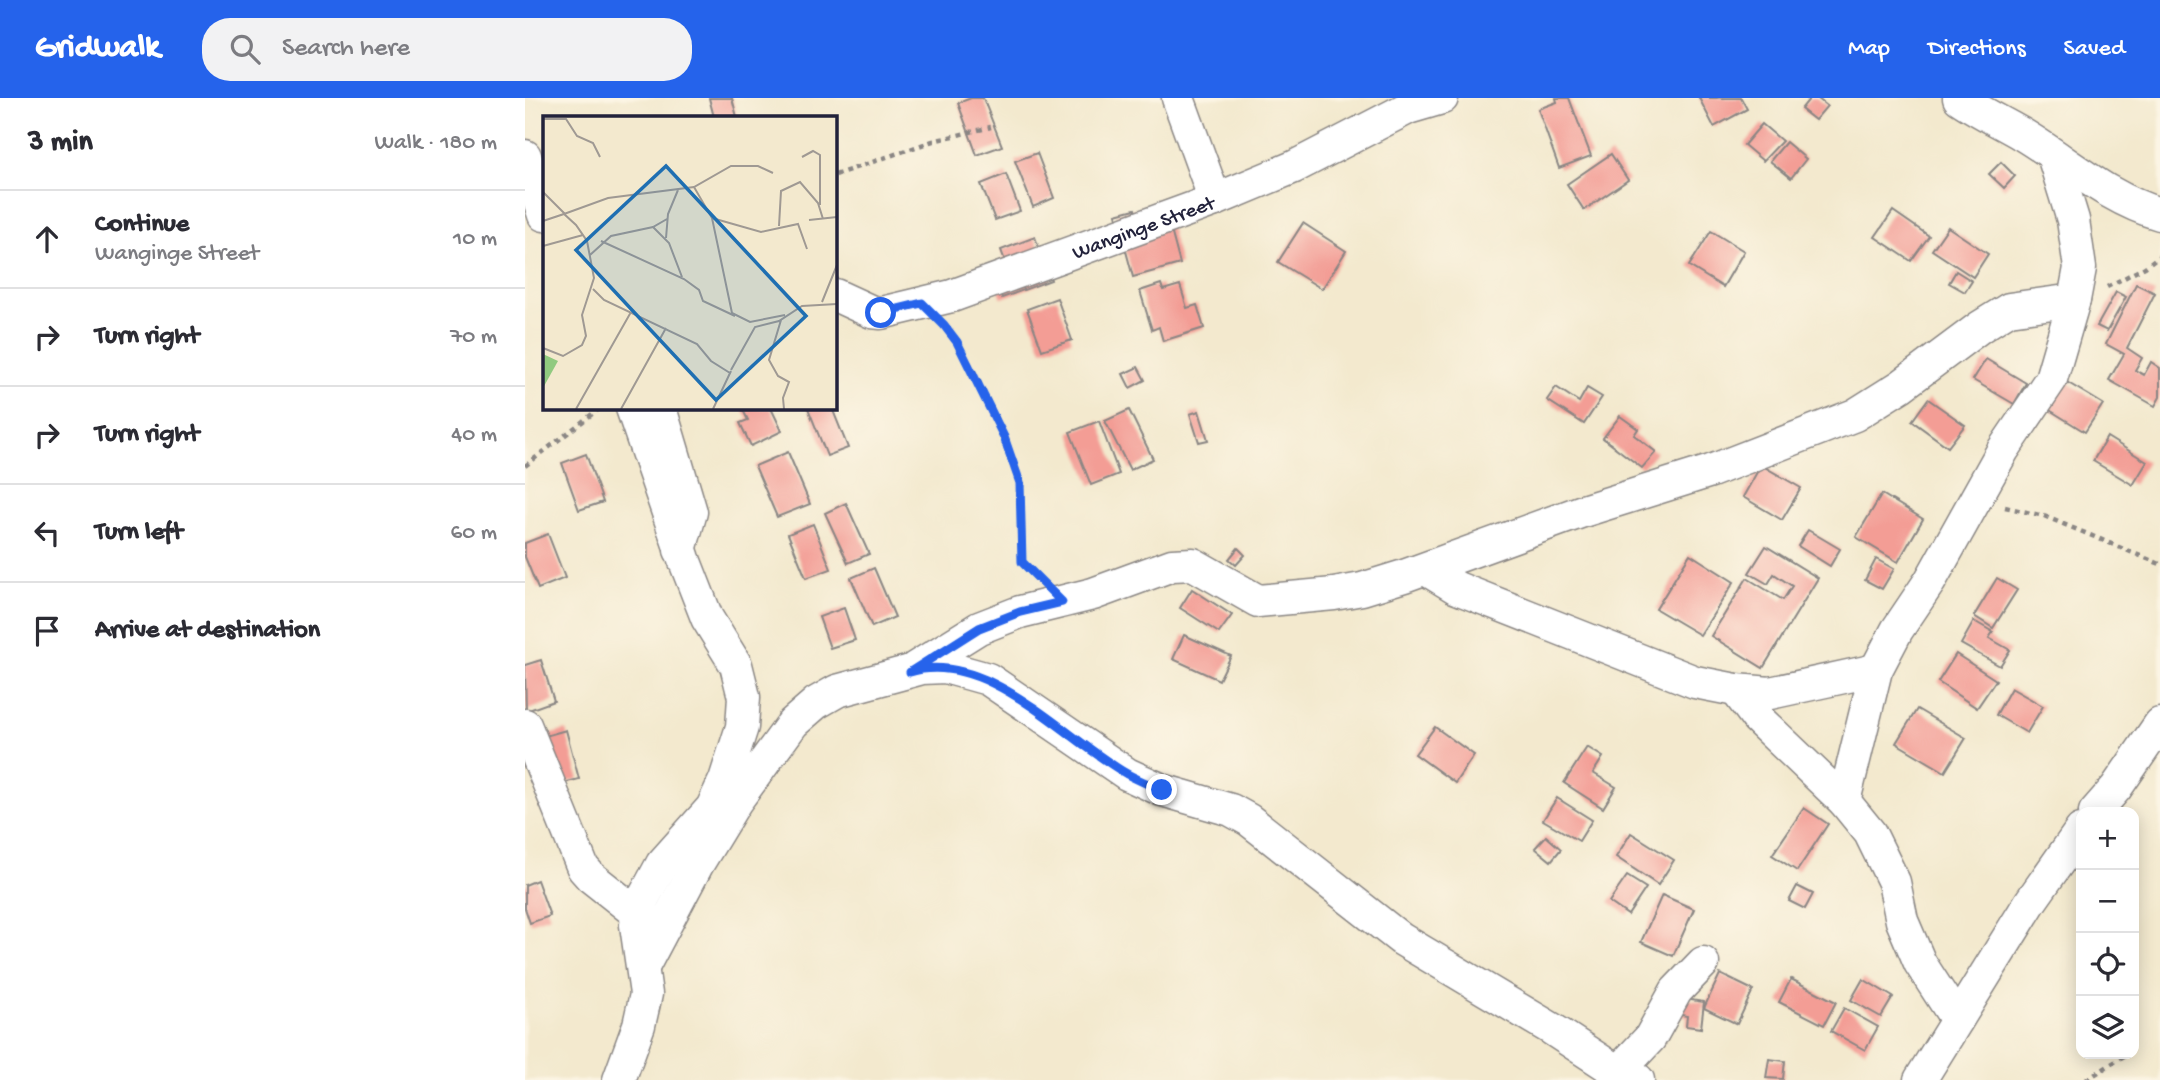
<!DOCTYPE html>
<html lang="en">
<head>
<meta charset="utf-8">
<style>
  body { margin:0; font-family:"Gochi Hand",sans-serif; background:#f2f2f3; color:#2b2b33 }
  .controls { position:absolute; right:21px; bottom:21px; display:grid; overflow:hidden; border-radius:14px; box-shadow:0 4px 18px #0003 }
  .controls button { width:63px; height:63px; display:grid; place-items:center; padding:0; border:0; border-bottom:2px solid #e1e1e2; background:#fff; color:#2b2b33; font:35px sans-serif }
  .stop { position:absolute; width:21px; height:21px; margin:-16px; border:5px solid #2563eb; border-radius:50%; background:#fff }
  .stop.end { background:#2563eb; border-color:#fff; box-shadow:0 2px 7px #0008 }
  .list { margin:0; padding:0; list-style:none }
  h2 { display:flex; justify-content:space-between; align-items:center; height:91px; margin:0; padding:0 28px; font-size:30px }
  h2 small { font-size:23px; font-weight:400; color:#7c7c81 }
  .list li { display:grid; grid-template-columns:46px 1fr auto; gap:21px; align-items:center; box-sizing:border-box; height:98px; padding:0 28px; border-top:2px solid #e1e1e2 }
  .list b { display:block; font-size:26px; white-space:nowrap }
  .list p { margin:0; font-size:23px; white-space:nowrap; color:#7c7c81 }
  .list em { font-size:23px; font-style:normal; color:#7c7c81 }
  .icon { flex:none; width:38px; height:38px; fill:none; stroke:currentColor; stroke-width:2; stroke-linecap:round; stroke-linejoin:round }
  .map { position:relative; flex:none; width:1635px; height:982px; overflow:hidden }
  header { display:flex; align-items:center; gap:42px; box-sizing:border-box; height:98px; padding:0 35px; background:#2563eb; color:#fff }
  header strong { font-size:33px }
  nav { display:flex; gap:38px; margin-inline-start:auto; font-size:24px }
  .search { width:490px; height:63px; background:#f2f2f3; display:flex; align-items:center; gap:18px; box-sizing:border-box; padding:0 24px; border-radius:28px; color:#7c7c81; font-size:26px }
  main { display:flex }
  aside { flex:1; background:#fff }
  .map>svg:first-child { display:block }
</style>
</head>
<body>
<header>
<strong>Gridwalk</strong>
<div class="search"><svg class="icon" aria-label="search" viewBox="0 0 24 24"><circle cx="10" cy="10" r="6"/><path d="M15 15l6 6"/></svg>Search here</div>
<nav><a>Map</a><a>Directions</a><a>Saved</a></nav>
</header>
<main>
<aside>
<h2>3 min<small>Walk · 180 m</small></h2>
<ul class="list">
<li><svg class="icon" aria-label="ahead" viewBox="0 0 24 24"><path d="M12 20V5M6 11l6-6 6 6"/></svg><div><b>Continue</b><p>Wanginge Street</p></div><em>10 m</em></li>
<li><svg class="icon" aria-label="right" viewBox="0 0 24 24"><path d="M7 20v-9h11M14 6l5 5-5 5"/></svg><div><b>Turn right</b></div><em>70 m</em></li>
<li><svg class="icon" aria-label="right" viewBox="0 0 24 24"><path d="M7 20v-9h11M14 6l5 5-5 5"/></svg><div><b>Turn right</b></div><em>40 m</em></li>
<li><svg class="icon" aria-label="left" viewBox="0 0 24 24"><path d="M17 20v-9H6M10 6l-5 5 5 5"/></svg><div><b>Turn left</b></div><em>60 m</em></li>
<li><svg class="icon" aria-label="arrive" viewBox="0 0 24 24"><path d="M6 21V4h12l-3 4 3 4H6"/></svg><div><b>Arrive at destination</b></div></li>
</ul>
</aside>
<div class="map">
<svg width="1635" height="982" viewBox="0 0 1635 982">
  <rect width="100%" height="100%" fill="#fcf5e5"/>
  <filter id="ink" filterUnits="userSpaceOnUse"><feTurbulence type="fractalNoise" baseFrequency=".0143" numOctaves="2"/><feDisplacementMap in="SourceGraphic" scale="14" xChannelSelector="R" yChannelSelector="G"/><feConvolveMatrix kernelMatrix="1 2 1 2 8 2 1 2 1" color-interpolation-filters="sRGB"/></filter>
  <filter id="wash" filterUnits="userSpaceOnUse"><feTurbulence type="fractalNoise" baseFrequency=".00686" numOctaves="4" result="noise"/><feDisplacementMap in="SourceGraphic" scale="28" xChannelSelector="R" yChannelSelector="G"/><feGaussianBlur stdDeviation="1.57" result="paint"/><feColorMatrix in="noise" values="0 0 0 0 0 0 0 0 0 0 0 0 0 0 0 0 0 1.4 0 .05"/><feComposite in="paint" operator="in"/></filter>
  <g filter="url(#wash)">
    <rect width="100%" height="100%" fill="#f3e9ce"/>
    <g id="blocks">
      <!-- building -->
      <g fill="#f39d95">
        <polygon points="184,0 207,0 212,19 189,19"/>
        <polygon points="446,0 458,0 477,48 452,57 433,5"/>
        <polygon points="1031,0 1044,0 1066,58 1034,70 1013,11 1032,4"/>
        <polygon points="1174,0 1216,0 1222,11 1189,29"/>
        <polygon points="1285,0 1292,0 1302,8 1290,22 1276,11"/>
        <polygon points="1237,26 1257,43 1238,63 1219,47"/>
        <polygon points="1261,44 1281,61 1266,80 1245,63"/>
        <polygon points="512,55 529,100 508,109 490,63"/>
        <polygon points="1086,56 1103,82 1059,112 1042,86"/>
        <polygon points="1476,64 1490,78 1479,90 1464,76"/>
        <polygon points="481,76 495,113 470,122 456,86"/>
        <polygon points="610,111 615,128 643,121 655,166 608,179 591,116"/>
        <polygon points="1368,113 1404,138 1386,163 1350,139"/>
        <polygon points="778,125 821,153 797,191 753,164"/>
        <polygon points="1423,129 1463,156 1448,179 1407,152"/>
        <polygon points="1186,133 1219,153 1198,189 1164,168"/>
        <polygon points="510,139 526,182 477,200 468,174 482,168 476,152"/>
        <polygon points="1431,173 1447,183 1440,194 1424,185"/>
        <polygon points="636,186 638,192 655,187 662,210 672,207 679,230 638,243 634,229 627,232 615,193"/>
        <polygon points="1611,186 1630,195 1602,250 1617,260 1610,272 1619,277 1626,264 1635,270 1635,299 1630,308 1584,282 1599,256 1581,246"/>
        <polygon points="1591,194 1601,199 1582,233 1572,228"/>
        <polygon points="532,200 547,242 517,252 502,211"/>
        <polygon points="1461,261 1501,285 1489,306 1448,282"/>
        <polygon points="613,269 620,282 605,290 598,276"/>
        <polygon points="1540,283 1578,306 1560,334 1523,311"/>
        <polygon points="1031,289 1054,304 1062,290 1077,299 1059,326 1022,302"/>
        <polygon points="1403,301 1440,327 1423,349 1387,323"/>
        <polygon points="217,310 246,310 257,333 226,348 215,325 223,322"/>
        <polygon points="283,310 307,310 323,350 302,358"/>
        <polygon points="604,312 628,361 605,372 580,323"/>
        <polygon points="674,313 683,342 674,344 665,316"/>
        <polygon points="1095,318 1113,331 1109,337 1131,354 1117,370 1078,340"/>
        <polygon points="574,323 594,376 566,387 545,334"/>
        <polygon points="1582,339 1622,364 1608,387 1568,363"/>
        <polygon points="263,354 285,406 252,419 230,368"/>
        <polygon points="61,356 78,404 54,412 37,365"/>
        <polygon points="1236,367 1276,390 1257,422 1218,399"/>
        <polygon points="1357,396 1398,421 1373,464 1331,439"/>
        <polygon points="321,405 344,456 323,465 300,415"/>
        <polygon points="288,426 306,471 281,480 263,436"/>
        <polygon points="1283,432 1315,451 1305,468 1273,448"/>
        <polygon points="23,436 40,480 13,491 0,459 0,445"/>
        <polygon points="1241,448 1293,480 1238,570 1186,538 1222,480 1258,502 1267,488 1249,476 1243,486 1224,475"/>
        <polygon points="713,450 720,457 711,467 704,461"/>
        <polygon points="1165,456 1209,484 1175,537 1131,511"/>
        <polygon points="1351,461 1369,471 1357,491 1340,482"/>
        <polygon points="349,470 370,519 347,529 326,480"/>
        <polygon points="1472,480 1492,492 1468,530 1449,518"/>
        <polygon points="667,491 707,517 694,535 655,510"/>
        <polygon points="319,510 330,542 305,550 294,519"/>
        <polygon points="1449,523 1468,534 1464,540 1485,552 1475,568 1436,546"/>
        <polygon points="659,537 706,558 694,582 648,561"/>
        <polygon points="1431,556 1471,582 1452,610 1413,584"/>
        <polygon points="16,562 29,603 1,613 0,567"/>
        <polygon points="1486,590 1518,608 1502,635 1471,617"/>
        <polygon points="1392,611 1441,640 1420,674 1371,645"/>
        <polygon points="910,629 949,657 930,685 890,656"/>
        <polygon points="41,632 54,681 26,688 13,640"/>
        <polygon points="1062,649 1078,659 1068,675 1091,689 1078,710 1039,685"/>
        <polygon points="1032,700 1067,722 1054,743 1018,722"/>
        <polygon points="1279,710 1303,726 1272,773 1247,757"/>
        <polygon points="1106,735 1149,762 1133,787 1091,759"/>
        <polygon points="1021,738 1036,751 1026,763 1010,750"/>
        <polygon points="1102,778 1121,790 1103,817 1084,804"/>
        <polygon points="12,782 25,818 5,825 0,810 0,787"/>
        <polygon points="1272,788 1288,796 1280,811 1264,803"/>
        <polygon points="1137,797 1169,811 1148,858 1116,844"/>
        <polygon points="1195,876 1228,892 1212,926 1179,910"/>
        <polygon points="1266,881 1311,904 1299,927 1254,904"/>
        <polygon points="1338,881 1368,899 1356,919 1326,902"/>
        <polygon points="1153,900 1179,904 1176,930 1161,928 1162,918 1151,916"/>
        <polygon points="1319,910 1353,929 1340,952 1306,933"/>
        <polygon points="1244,961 1260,963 1258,981 1241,980"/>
      </g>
    </g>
  </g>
  <g filter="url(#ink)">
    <use href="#blocks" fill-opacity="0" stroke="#8a8684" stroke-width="2"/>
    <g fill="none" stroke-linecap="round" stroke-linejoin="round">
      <!-- street casing -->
      <g stroke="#8a8684" stroke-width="35">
        <g id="street">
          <polyline points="653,0 690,102"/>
          <path d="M1434,0c19,13 40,23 61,35 46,27 87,66 140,81"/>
          <polyline points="0,58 19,117"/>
          <path id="s1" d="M310,197l37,17 9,1 71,-17 263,-96 79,-33 114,-59 34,-10"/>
          <polyline points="135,310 166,414 155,452"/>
          <polyline points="901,471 932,490 1170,584 1211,592 1245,595 1351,572"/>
          <polyline points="390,570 454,530 495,514 568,496 647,467 668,466 733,503 809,496 837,491 879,478 1058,413 1186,373 1330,317 1376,288 1455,229 1484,211 1549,202"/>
          <polyline points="1211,592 1232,620 1319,703 1345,735 1369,784 1377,823 1395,865 1432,922"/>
          <polyline points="0,627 58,770 66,779 114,817"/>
          <polyline points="1319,703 1351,572 1372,532 1405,483 1478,352 1526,281 1549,202 1555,170 1548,122 1528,57"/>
          <polyline points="1570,714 1591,690 1635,626"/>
          <polyline points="118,869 172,767 211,703 268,625 291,605 312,593 397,570 420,569 463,581 602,676 637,692 706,712 724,722 876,841 1027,931 1085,969 1113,982"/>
          <polyline points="1094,973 1125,940 1151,893 1178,865"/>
          <polyline points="94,982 114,927 121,896 111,827 118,801 137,766 187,710 200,682 217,629 219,599 211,567 182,520 159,461 107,310"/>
          <polyline points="1395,982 1506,803 1556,732"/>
        </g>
      </g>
      <!-- path -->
      <g stroke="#8a8684" stroke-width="4.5" stroke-dasharray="5 5" stroke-linecap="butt">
        <polyline points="310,77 408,43 466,29"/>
        <polyline points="1582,189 1620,169 1635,157"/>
        <polyline points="422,230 449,274 479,339 495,385 497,464 510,479"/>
        <polyline points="0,368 75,310"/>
        <polyline points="1480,409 1519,418 1635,466"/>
        <polyline points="1561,982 1599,958"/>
      </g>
      <!-- street -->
      <use href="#street" stroke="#fff" stroke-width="32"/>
    </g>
  </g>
  <g fill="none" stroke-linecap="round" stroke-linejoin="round" filter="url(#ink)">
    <!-- route -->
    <path stroke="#2563eb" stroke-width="9" d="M356,215l41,-10 22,22 13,17 47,95 16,46 2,79 40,40 -42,10 -41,16 -69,44c77,-23 155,67 217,102 11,6 23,11 35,16"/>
  </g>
  <g text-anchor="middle" stroke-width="5" stroke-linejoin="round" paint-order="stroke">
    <!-- street labels -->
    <g font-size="21" fill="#22223b" stroke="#fcf5e5">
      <text dy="7" stroke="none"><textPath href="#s1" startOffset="326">Wanginge Street</textPath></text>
    </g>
  </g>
  <!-- overview -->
  <g transform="translate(18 18)">
    <rect width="294" height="294" fill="#f3e9ce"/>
    <path d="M0,238l15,7 -15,27z" fill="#90ca7f"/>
    <path fill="none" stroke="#9f9993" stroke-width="2" d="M0,3h23l11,17 16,7 7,14M259,41l11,-6 7,4v50M151,71l18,31 20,95 18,9 35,-7M0,76l22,22M21,98l44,-16 86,-11 37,-21h27l15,7M169,102l49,14 37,-8 9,25M266,104l28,-3M0,105l21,-7 12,11 11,16 7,37 -12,37 4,21 -4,9 -19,11 -20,-8M236,110l2,-35 19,-9 18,21 5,16M110,111l16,16 13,34M123,122l2,-24 10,-24M58,125l83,38 15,11 4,11 32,15M0,130l40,-11M47,139l21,-19 42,-9 14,-8M50,173l11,11 93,44 14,17 19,12M279,186l15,-37M238,204l-12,40 9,16 11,6 -6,16 1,11M188,254l24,-43 24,-6 23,-15 35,-2M33,293l55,-97M78,293l45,-81M170,293l18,-38"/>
    <path fill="#1f6fb2" fill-opacity="0.15" stroke="#1f6fb2" stroke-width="3.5" d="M123,50l140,150 -90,84 -140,-150z"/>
    <rect width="294" height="294" fill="none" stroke="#22223b" stroke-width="3.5"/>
  </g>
</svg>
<div class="controls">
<button>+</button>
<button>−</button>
<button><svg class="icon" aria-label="locate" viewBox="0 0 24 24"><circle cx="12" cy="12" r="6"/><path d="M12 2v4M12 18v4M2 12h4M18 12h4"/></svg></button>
<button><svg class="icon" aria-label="layers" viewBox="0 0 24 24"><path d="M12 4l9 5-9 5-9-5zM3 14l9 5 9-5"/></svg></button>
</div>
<div class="stop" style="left:356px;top:215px"></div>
<div class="stop end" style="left:637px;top:692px"></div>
</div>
</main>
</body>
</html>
